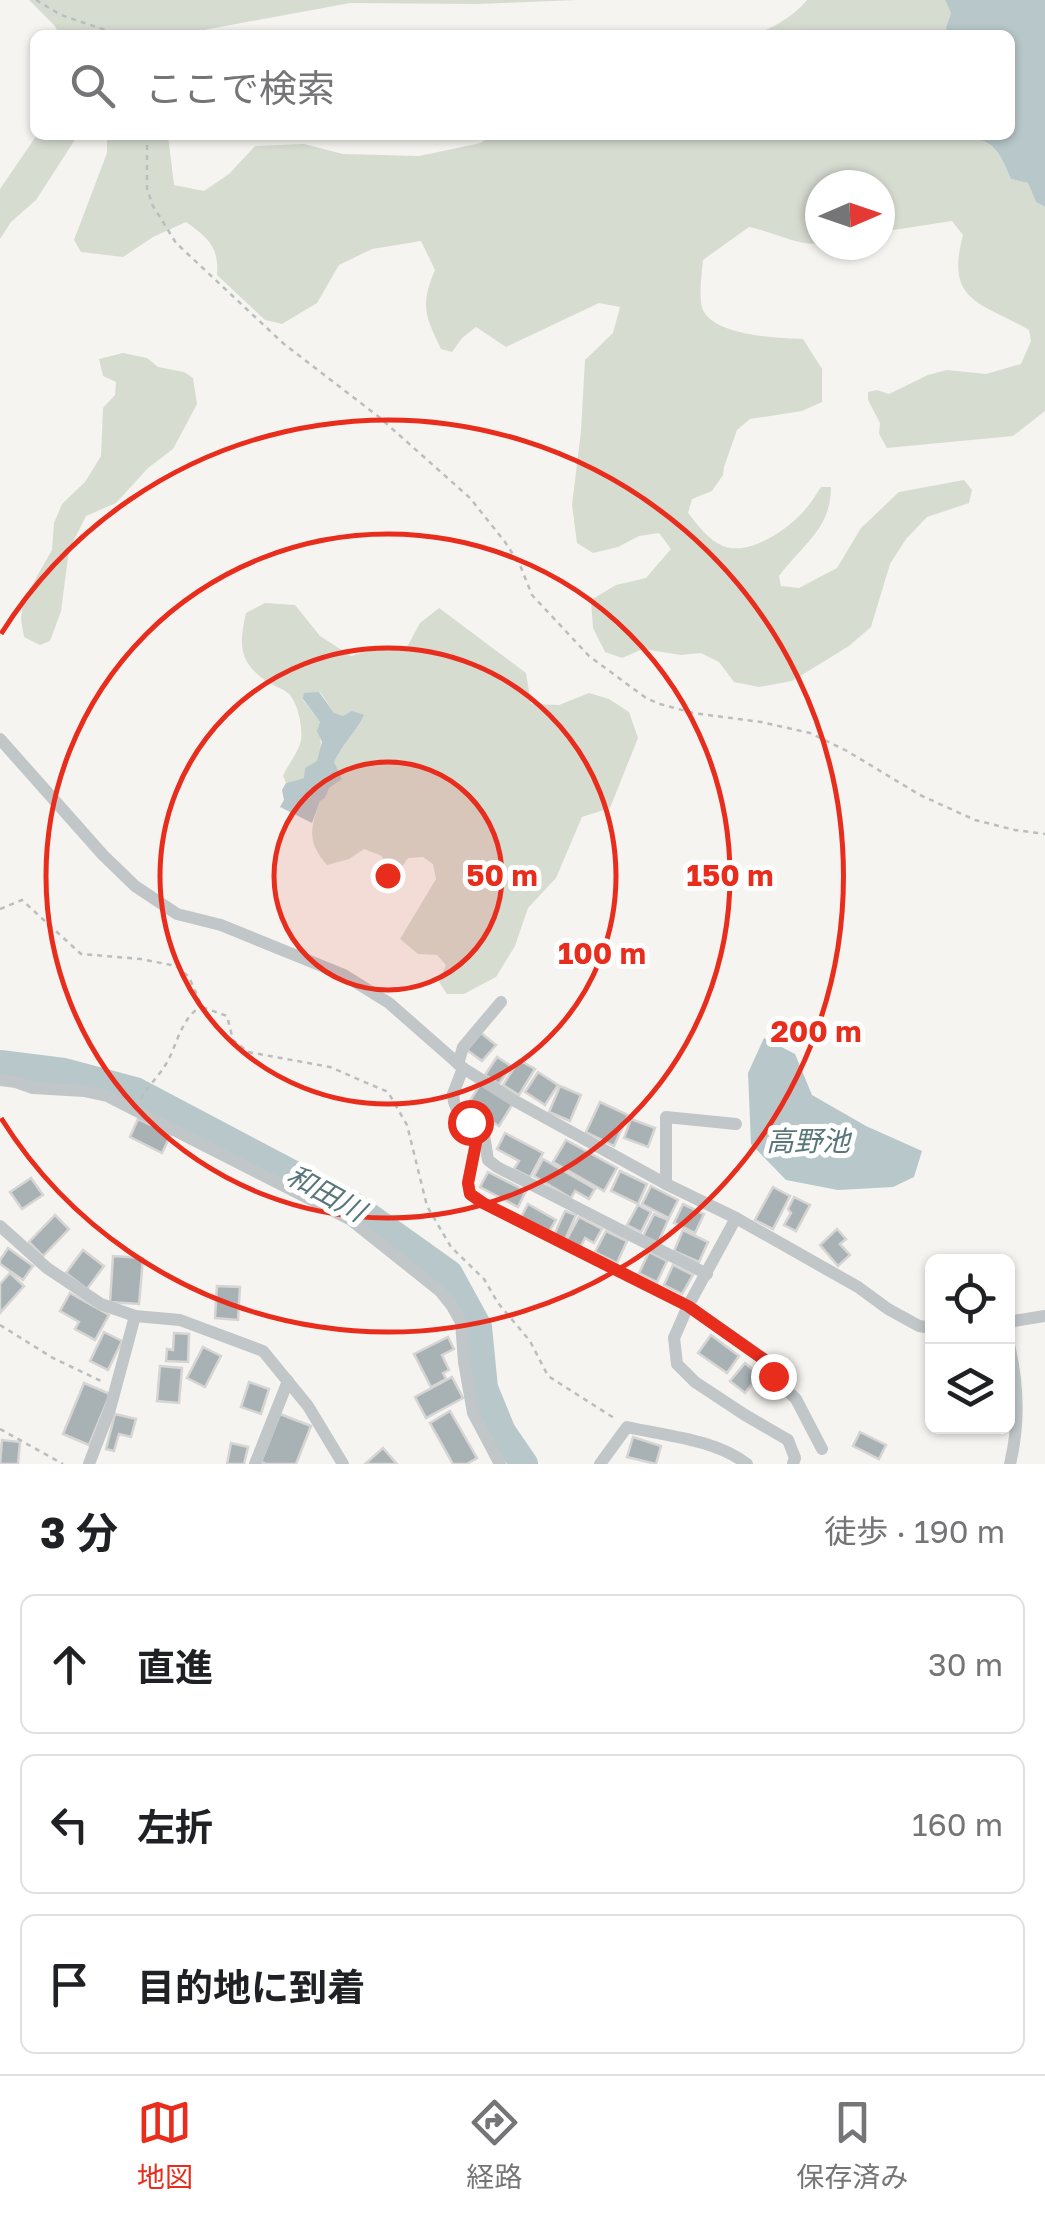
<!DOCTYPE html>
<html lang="ja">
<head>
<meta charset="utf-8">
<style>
  body { margin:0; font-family:"Golos Text","Noto Sans JP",sans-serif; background:#f2f2f2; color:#202124 }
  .controls { position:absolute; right:30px; bottom:30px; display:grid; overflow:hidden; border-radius:15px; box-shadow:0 2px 8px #0004 }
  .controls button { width:90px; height:90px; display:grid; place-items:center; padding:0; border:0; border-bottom:2px solid #e0e0e0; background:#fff; color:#202124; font:50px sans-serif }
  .compass { position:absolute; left:805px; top:170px; width:90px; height:90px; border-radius:50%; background:#fff; box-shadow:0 2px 8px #0004; rotate:88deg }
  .stop { position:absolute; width:30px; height:30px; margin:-22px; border:8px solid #e82d1d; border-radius:50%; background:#fff }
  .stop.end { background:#e82d1d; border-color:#fff; box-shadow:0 2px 10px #0008 }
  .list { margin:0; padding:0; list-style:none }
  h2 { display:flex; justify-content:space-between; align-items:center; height:130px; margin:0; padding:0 40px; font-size:42px }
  h2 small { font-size:32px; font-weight:400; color:#757577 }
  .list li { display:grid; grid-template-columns:65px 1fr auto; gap:30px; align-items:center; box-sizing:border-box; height:140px; margin:0 20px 20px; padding:0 20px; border:2px solid #e0e0e0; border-radius:15px }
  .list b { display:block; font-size:38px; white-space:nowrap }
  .list em { font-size:32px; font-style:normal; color:#757577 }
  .icon { flex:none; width:55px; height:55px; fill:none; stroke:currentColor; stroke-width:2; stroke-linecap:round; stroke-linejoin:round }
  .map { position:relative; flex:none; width:1045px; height:1464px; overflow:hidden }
  .search { position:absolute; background:#fff; box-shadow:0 2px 8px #0004; left:30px; right:30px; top:30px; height:110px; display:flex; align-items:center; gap:25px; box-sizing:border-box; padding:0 35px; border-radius:15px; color:#757577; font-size:38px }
  .sheet { height:610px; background:#fff }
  nav { display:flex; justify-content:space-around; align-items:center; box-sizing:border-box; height:140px; border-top:2px solid #e0e0e0; background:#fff; font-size:28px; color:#757577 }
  nav a { display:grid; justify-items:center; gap:5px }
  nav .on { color:#e82d1d }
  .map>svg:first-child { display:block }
</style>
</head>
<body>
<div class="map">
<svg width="1045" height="1464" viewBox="0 0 1045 1464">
  <rect width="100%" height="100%" fill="#f5f4f0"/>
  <!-- green -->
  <g fill="#d7dcd1">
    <polygon points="29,0 577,0 476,4 350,3 193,32 191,35 60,35 54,25"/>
    <path d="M807,0h138l6,13 -5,14 1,8h-193c20,-8 39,-18 53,-35z"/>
    <polygon points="37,135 78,135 36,200 11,222 0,239 0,189"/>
    <path d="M107,135h61l6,50 30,6 25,-17 26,-28 49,-2 39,10 76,2 62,-13 9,-8h451c43,3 53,1 70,44l17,4 8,19 9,5v204l-32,25 -126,12 -8,-14 1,-11 -12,-23v-8l9,-2 12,4 39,-19 19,-5 39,4 35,-10 10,-23 -2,-11c-49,-28 -84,-28 -66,-95l-11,-14 -72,11v-47h-60v59c-25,1 -46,-12 -71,-17l-46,33c-1,12 -5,39 0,50 12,26 75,28 100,29l19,30v33l-20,9 -52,8 -13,11 -13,37 -1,8 -11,16 -20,8 -4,14c10,12 20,27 35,33 26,10 62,-15 79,-33 7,-7 13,-17 19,-26h10c0,42 -28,57 -52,89l2,10 18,2 38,-20 24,-40 38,-36 65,-12 8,10 -3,13 -42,14 -21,22 -16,25 -19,63 -22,19 -57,35 -33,6 -25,-5 -15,-20 -18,-9 -20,2 -38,-6 -21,9 -17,-6 -12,-24 -2,-28 25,-15 30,-7 25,-29 -12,-16 -20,3 -21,11 -25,6 -16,-10 -5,-38 9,-74 4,-71 28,-27 7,-26 -21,-4 -93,44 -30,-20 -14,11 -10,14 -11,-3c-16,-34 -21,-43 -6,-79l-14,-29 -49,8 -33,16 -22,38 -35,21 -17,-4 -48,-45c2,-29 -9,-37 -31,-53l-33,15 -30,20 -42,-5 -7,-12 33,-87z"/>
    <polygon points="123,353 147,358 158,367 184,372 193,378 197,404 173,449 148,468 116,503 86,516 69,550 61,611 50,641 40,645 24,637 21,619 23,601 52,550 54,523 62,504 85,482 101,456 103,408 115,395 116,382 103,376 99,359"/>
    <path d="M265,603l30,2 25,31 31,20 33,-10 22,3 14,-26 19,-15 87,65 5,31 28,1 30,-12 20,6 20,13 9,26 -28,70 -28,9 -26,61 -28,30 -13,38 -19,31 -32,17h-17l-8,-12 7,-17 -9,-10 -19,-1 -18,-15 36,-60 -3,-15 -10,-7 -15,1 -14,20 -7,-6 -5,-16 -18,-7 -15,10 -22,6c-20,-23 -17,-36 -7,-64 12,-11 9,-25 14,-40 5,-15 15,-25 25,-37l-25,-11 -14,-21 -17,8 17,22 1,29 -4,11 -13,16 -18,5 -3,-7c5,-12 16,-24 18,-36 2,-12 -3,-37 -12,-46 -5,-5 -15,-8 -21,-12 -30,-19 -29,-38 -22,-69z"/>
  </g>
  <!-- water -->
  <g fill="#b8c7c9">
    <path d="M945,0h100v207l-9,-5 -8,-19 -17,-4c-18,-45 -26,-39 -70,-44h69v-100h-63l-1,-8 5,-14z"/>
    <path d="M319,692l15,21 9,3 9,-5 12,4c-8,17 -22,29 -30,47l8,17 -13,9 -4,10 -5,3 -8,22 -32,-16 4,-7 -2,-10 4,-7 18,-5 1,-10 12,-7 5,-19 -5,-11 3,-9 -17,-23 1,-6z"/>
    <polygon points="764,1038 795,1054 812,1095 866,1126 922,1151 914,1177 893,1187 838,1190 786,1180 751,1144 748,1073"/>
  </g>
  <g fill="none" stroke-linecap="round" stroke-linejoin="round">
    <!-- river -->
    <polyline stroke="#b8c7c9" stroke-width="28" points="0,1064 64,1072 135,1091 355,1207 449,1274 478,1327 484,1388 502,1432 524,1464"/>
  </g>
  <!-- building -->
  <g fill="#a8b2b5" stroke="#d6d5d3" stroke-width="2.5">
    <polygon points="481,1033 496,1045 482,1061 467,1050"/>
    <polygon points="497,1057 511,1066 499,1084 485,1075"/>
    <polygon points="519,1060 535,1069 519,1095 503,1085"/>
    <polygon points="538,1072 558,1085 545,1105 525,1092"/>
    <polygon points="481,1083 514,1102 499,1126 466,1107"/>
    <polygon points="560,1086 581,1095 570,1121 549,1112"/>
    <polygon points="600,1102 628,1115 614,1146 586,1132"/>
    <polygon points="138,1119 171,1134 162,1153 130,1137"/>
    <polygon points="631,1119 655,1128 648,1147 624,1138"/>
    <polygon points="505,1133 543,1153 530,1177 514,1169 519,1161 497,1149"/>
    <polygon points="566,1140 617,1168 604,1191 553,1162"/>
    <polygon points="543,1159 595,1189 589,1199 575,1191 571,1198 534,1176"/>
    <polygon points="620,1171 647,1184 638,1204 611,1191"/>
    <polygon points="488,1172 526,1191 518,1207 480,1187"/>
    <polygon points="31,1178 43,1195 22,1209 10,1192"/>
    <polygon points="651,1186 678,1200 669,1218 642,1204"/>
    <polygon points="773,1187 790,1196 773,1229 755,1220"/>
    <polygon points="794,1197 810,1205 796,1231 784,1225 791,1213 788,1209"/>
    <polygon points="528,1204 556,1220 549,1232 521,1217"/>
    <polygon points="683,1204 704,1214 695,1233 674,1223"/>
    <polygon points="638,1205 651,1212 641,1232 627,1225"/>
    <polygon points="565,1211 576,1215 564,1242 553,1237"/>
    <polygon points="654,1214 668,1220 658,1243 643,1236"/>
    <polygon points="55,1215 69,1229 43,1256 29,1242"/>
    <polygon points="579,1217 602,1229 594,1243 585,1238 580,1248 566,1241"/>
    <polygon points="837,1229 846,1239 840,1244 850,1255 838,1266 820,1245"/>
    <polygon points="683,1230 708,1242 699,1262 674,1251"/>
    <polygon points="606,1231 627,1241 617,1263 595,1252"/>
    <polygon points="8,1248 33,1266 23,1280 0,1264 0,1260"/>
    <polygon points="83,1250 104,1266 87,1289 66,1273"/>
    <polygon points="649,1252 667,1261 657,1282 639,1273"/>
    <polygon points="113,1256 143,1258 139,1304 110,1302"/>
    <polygon points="673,1265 693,1275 682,1294 664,1285"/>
    <polygon points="10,1273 24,1286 0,1313 0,1284"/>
    <polygon points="217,1286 240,1287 238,1320 215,1318"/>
    <polygon points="70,1293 109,1315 95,1340 75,1329 79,1322 60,1311"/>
    <polygon points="104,1332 122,1341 108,1370 90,1361"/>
    <polygon points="174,1333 189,1334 188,1362 166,1361 167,1349 173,1350"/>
    <polygon points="711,1335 739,1356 727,1373 698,1353"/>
    <polygon points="448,1337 454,1349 442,1355 449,1370 443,1373 446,1379 431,1387 414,1354"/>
    <polygon points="203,1347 221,1356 205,1387 187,1378"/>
    <polygon points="745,1363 759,1375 745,1393 730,1381"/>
    <polygon points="160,1366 182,1368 179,1403 157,1401"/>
    <polygon points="452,1377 463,1398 426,1418 415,1397"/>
    <polygon points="249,1382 269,1389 261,1414 241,1407"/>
    <polygon points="84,1383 110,1394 89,1445 63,1434"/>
    <polygon points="450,1411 477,1458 467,1464 453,1464 430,1423"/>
    <polygon points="115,1414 136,1419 131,1437 119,1434 114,1451 106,1449"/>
    <polygon points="280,1414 311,1426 296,1464 266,1464 261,1462"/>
    <polygon points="860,1432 886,1445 879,1459 853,1446"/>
    <polygon points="633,1437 661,1446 656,1464 627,1457"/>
    <polygon points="2,1440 20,1442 18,1464 0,1464"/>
    <polygon points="231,1443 248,1447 244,1464 227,1464"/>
    <polygon points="383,1448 397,1464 365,1464"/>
  </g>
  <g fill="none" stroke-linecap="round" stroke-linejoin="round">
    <!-- path -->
    <g stroke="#bbbebf" stroke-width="2.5" stroke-dasharray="5 5" stroke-linecap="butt">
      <polyline points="36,0 61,15 120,35"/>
      <polyline points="147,135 147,189 153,206 176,243 284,344 379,417 470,498 505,542 520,565 532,595 589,656 646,698 660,704 693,713 761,722 810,733 847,751 920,795 975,820 1015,830 1045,834"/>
      <polyline points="0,909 22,900 81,954 141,959 176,966 189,977 202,1007 227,1016 233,1040 248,1052 330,1067 388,1092 407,1125 427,1206 451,1247 484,1279 498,1303 530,1341 548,1376 614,1418"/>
      <path d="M141,1099c7,-13 17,-22 25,-35 11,-18 15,-47 35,-57"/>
      <polyline points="0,1325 53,1358 101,1381"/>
      <polyline points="0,1429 63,1464"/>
    </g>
    <!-- minor -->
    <g stroke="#c1c6c8" stroke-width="12">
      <polyline points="0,739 103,855 135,886 177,914 221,925 344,975 389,1003 463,1068 515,1101 666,1184 736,1218 858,1287 888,1309 919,1326 932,1328"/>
      <polyline points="458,1064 463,1047 501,1002"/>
      <polyline points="463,1068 453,1094 454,1102 457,1110 484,1135 488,1160 497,1167 707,1274"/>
      <polyline points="0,1080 16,1082 33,1088 84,1091 107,1096 351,1220 440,1291 452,1306 461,1322 464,1362 473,1413 500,1464"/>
      <polyline points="479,1128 468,1183 470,1194 483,1203 688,1306 767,1361 773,1377 796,1399 822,1449"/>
      <polyline points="666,1184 666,1117 736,1124"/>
      <polyline points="736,1218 688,1306 674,1338 677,1364 695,1382 745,1415 788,1440 795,1458 793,1464"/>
      <polyline points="0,1226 47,1268 101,1304 135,1316 180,1320 263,1351 308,1406 343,1464"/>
      <polyline points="1008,1322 1045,1316"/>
      <path d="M1008,1341c10,40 12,82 2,123"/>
      <polyline points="89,1464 110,1409 135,1316"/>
      <polyline points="255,1464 288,1381"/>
      <path d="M600,1464l27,-37c40,9 87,12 120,37"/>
    </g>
  </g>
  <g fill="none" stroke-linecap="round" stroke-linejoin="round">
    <!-- route -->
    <polyline stroke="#e82d1d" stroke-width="12" points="470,1122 479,1128 468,1183 470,1194 483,1203 688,1306 766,1361 773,1376"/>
  </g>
  <!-- distance rings -->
  <circle cx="388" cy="876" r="114" fill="#e82d1d" fill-opacity=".12"/>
  <g fill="none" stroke="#e82d1d" stroke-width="5">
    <circle cx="388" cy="876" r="114"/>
    <circle cx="388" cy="876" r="228"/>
    <circle cx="388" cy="876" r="342"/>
    <path d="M1 634A456 456 0 1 1 1 1118"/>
  </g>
  <g text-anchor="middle" stroke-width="10" stroke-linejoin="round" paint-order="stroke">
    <!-- water labels -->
    <g font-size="28" font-style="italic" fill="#597679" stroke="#fff">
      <text x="808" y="1151">高野池</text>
      <text transform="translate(326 1193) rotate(29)" y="10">和田川</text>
    </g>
  </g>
  <circle cx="388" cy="876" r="15" fill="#e82d1d" stroke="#fff" stroke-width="5"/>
  <g font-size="30" text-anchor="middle" font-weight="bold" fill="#e82d1d" stroke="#fff" stroke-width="10" stroke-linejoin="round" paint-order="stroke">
    <text x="502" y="886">50 m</text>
    <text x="730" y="886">150 m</text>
    <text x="602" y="964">100 m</text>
    <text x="816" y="1042">200 m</text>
  </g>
</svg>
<div class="controls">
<button><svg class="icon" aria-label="locate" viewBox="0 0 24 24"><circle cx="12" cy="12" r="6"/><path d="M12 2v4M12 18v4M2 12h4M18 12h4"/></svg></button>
<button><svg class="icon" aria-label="layers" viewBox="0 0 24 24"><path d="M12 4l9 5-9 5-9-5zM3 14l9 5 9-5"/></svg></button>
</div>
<svg class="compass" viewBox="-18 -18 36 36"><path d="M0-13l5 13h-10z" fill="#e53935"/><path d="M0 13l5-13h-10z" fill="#757577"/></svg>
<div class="stop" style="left:470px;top:1122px"></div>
<div class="stop end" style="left:773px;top:1376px"></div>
<div class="search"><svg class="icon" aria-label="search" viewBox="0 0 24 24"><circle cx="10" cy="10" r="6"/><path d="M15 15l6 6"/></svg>ここで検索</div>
</div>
<section class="sheet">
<h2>3 分<small>徒歩 · 190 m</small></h2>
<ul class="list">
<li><svg class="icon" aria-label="ahead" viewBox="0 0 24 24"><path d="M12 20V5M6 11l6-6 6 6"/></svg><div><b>直進</b></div><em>30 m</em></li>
<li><svg class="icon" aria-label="left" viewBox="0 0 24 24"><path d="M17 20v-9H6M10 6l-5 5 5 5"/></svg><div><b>左折</b></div><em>160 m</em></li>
<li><svg class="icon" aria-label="arrive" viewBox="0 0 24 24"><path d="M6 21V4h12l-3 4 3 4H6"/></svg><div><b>目的地に到着</b></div></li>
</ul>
</section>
<nav>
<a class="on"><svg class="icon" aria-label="map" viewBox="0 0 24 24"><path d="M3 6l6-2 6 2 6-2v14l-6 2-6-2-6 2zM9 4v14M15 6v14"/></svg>地図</a>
<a><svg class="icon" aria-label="directions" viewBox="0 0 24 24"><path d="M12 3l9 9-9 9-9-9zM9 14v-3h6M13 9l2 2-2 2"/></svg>経路</a>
<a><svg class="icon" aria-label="saved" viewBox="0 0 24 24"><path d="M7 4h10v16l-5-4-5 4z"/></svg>保存済み</a>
</nav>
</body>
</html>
